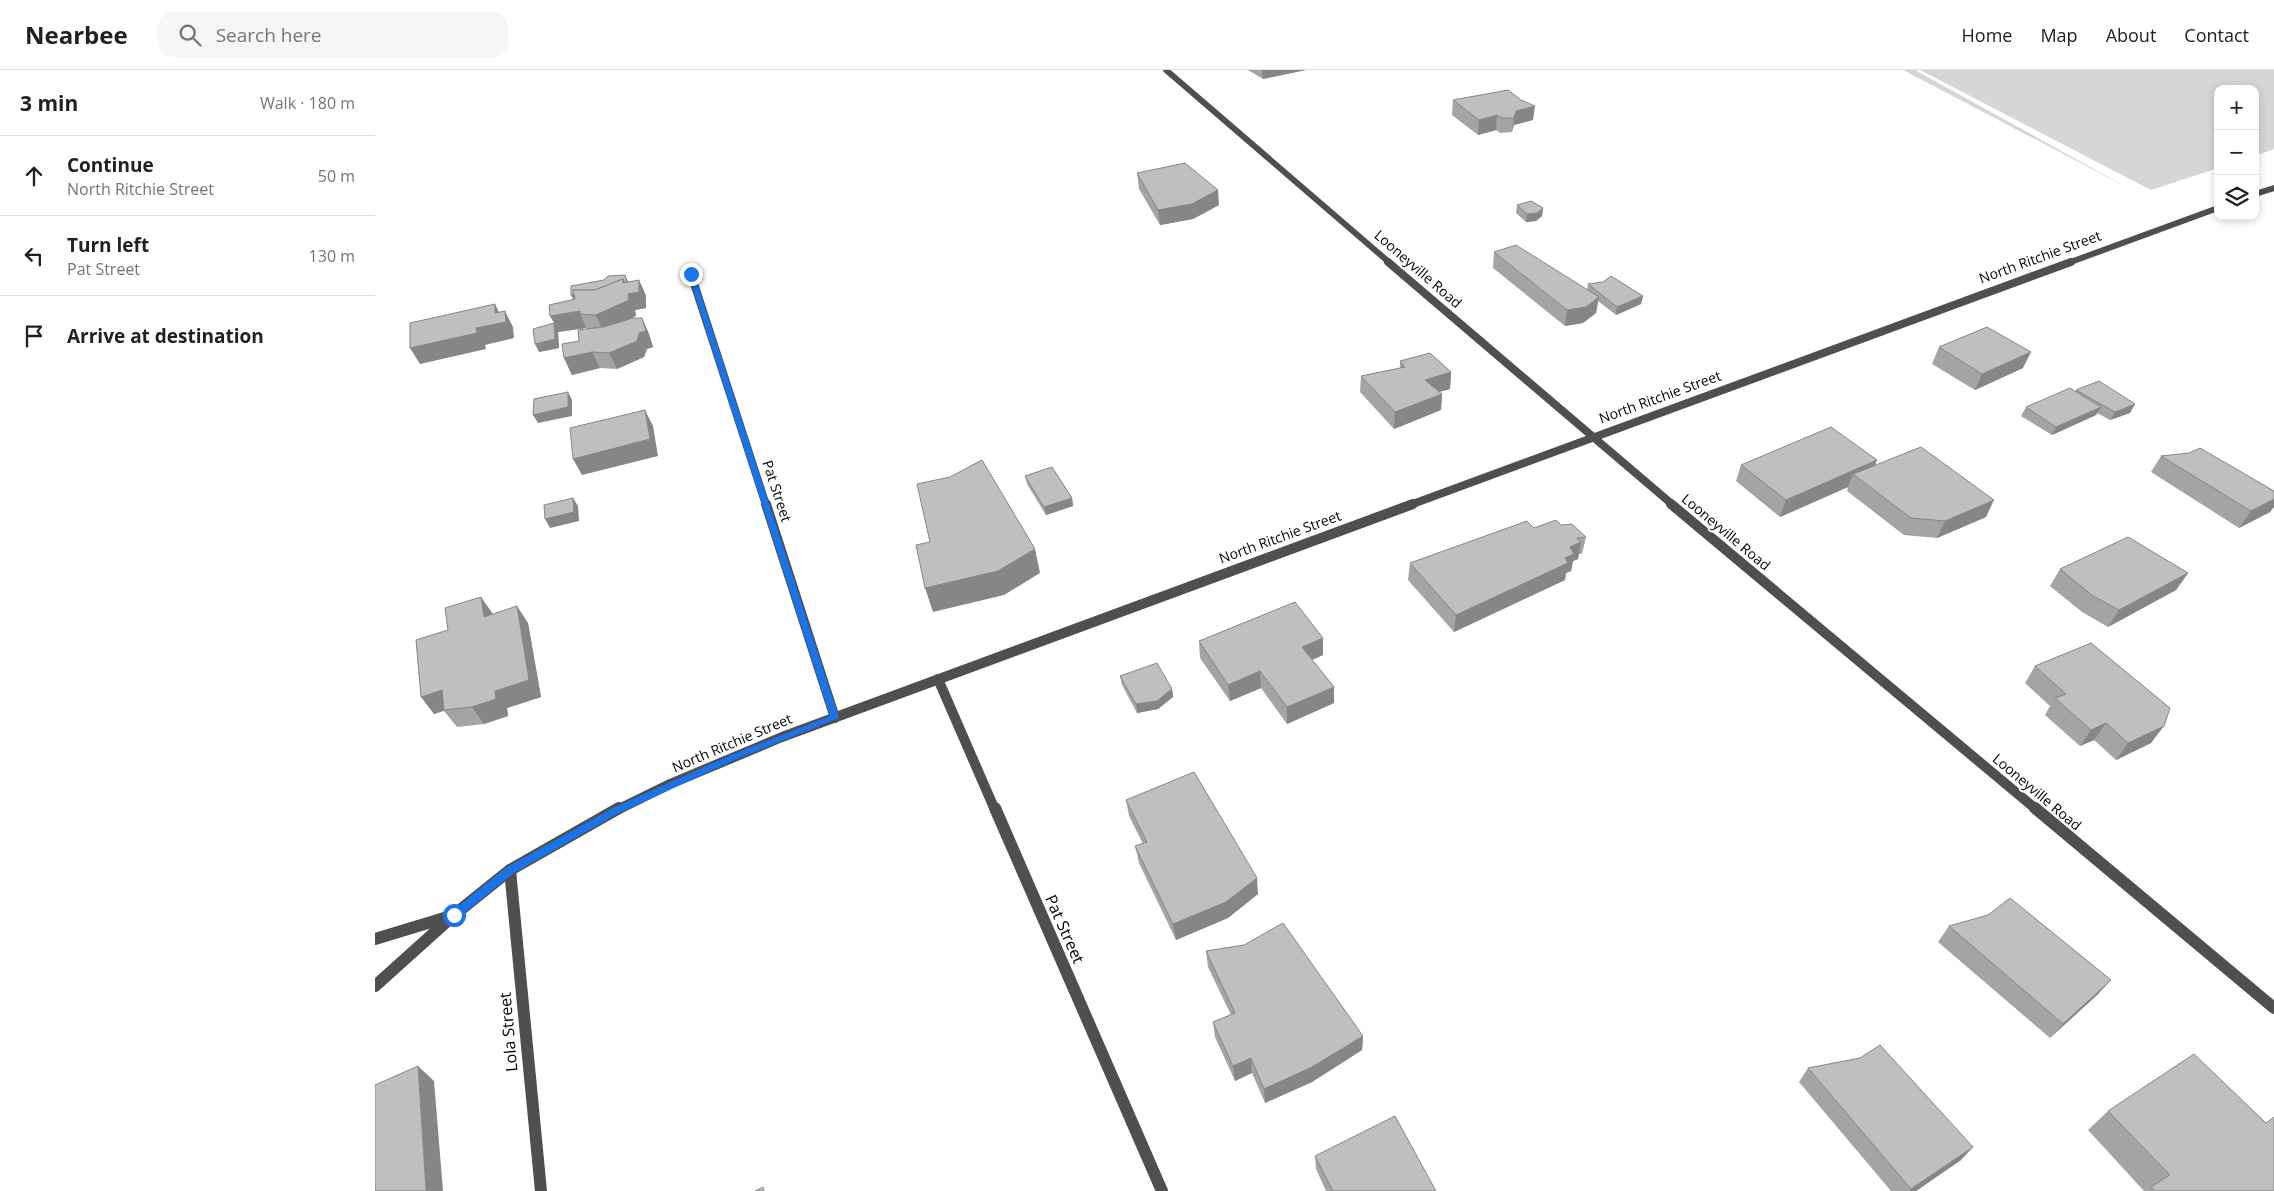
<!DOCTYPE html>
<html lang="en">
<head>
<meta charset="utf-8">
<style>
  body { margin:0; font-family:"Open Sans",sans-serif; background:#f6f6f6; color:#202124 }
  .controls { position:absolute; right:15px; top:15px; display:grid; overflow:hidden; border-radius:10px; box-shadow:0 2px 8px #0003 }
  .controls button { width:45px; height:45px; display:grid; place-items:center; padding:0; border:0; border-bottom:1px solid #e0e0e0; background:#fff; color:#202124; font:25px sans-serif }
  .stop { position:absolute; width:15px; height:15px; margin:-11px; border:4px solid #1a73e8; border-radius:50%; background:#fff }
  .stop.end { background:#1a73e8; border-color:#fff; box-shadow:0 1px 5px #0008 }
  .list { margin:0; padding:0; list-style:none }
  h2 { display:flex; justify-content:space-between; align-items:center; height:65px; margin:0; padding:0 20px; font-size:21px }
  h2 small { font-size:16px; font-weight:400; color:#757577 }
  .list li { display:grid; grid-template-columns:32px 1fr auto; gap:15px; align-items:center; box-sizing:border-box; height:80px; padding:0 20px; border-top:1px solid #e0e0e0 }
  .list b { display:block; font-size:19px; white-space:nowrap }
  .list p { margin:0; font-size:16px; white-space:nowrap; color:#757577 }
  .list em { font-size:16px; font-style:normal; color:#757577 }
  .icon { flex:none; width:28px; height:28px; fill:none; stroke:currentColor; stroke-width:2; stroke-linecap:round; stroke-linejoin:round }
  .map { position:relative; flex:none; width:1899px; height:1121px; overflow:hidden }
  header { display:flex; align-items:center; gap:30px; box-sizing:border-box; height:70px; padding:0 25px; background:#fff; border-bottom:1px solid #e0e0e0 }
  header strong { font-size:24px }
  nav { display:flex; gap:28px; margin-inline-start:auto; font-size:18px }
  .search { width:350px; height:45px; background:#f6f6f6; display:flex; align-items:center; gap:12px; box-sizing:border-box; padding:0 18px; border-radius:15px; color:#757577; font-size:19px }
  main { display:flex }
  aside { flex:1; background:#fff }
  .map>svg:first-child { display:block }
</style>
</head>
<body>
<header>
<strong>Nearbee</strong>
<div class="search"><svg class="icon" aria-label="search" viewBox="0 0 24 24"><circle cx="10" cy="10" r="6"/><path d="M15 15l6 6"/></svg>Search here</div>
<nav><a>Home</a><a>Map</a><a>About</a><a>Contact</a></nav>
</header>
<main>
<aside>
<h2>3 min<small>Walk · 180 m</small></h2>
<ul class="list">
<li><svg class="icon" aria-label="ahead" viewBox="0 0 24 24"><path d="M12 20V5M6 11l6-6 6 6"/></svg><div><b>Continue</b><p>North Ritchie Street</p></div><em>50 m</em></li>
<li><svg class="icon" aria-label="left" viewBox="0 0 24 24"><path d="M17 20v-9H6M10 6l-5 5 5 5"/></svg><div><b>Turn left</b><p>Pat Street</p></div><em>130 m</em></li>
<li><svg class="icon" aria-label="arrive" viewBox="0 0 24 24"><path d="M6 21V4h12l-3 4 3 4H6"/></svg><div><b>Arrive at destination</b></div></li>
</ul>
</aside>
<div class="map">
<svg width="1899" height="1121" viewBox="0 0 1899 1121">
  <rect width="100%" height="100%" fill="#fff"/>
  <!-- green -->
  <g fill="#d6d6d6">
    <polygon points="1528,0 1540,0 1757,120"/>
    <polygon points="1545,0 1899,0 1899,79 1880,86 1880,19 1843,19 1843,98 1776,120"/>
  </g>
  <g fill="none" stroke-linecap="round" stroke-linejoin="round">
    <!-- minor-far3 -->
    <g stroke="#4f4f4f" stroke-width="6">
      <polyline points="791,0 1015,193"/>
      <polyline points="1880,124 1899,118"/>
      <polyline points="1693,193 1843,138"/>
    </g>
    <!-- minor-far2 -->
    <g stroke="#4f4f4f" stroke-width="8">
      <polyline points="1013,192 1298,435"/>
      <polyline points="316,204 391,435"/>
      <polyline points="1035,435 1696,192"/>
    </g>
    <!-- minor-far1 -->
    <g stroke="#4f4f4f" stroke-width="10">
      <polyline points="391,434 460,648"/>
      <polyline points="1296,434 1662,740"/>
      <polyline points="563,609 620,740"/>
      <polyline points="242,740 295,714 407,667 1038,434"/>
    </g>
    <!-- minor -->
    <g stroke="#4f4f4f" stroke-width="12">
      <polyline points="620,738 787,1121"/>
      <polyline points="1660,738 1899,938"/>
      <polyline points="135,800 166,1121"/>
      <polyline points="0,869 76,846"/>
      <polyline points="0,916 79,845 135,800 244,738"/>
    </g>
  </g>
  <!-- wall -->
  <g fill="#a4a4a4">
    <polygon points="873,0 931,0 888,9"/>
    <polygon points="1078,30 1158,50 1139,55 1137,62 1125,63 1121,60 1103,65 1077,45"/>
    <polygon points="762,103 844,135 818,149 785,155 764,119"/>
    <polygon points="1142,135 1168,138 1167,146 1161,151 1151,152 1141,143"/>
    <polygon points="1119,182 1212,220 1213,214 1268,226 1266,234 1241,245 1223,231 1221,243 1208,253 1190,256 1118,198"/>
    <polygon points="250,205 253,212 264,210 271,226 271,238 260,240 261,246 256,248 267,248 274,264 278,277 272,279 269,287 242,299 225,298 197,305 189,288 204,271 212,259 211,258 183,262 184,278 164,282 179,253 198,230"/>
    <polygon points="1564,277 1648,298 1600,320 1557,294"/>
    <polygon points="1025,291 1076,302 1075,319 1064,322 1067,324 1066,340 1019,359 985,322 986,306 1025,298"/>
    <polygon points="1701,320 1755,343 1735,350 1722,343 1721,345 1677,365 1646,346 1651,337 1701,322"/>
    <polygon points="1786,386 1895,442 1864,458 1776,402"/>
    <polygon points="1366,395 1500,395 1611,447 1562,468 1529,465 1472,421 1473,417 1405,447 1361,411"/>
    <polygon points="650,406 697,428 698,436 671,445 652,414"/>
    <polygon points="1186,455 1211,467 1207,484 1204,484 1203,489 1198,491 1196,501 1191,503 1190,510 1079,562 1033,510 1035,493 1159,458"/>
    <polygon points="1685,499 1813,503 1801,520 1733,557 1707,542 1675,516"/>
    <polygon points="118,544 153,553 166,627 132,638 133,646 109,654 82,657 69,641 59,644 73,560"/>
    <polygon points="824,571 948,585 937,590 959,617 959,633 912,654 886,618 855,631 825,588"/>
    <polygon points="1660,596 1776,673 1741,690 1719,670 1705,676 1670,645 1675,636 1650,613"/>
    <polygon points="745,606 797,619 798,627 783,639 762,643 747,615"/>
    <polygon points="751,730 883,824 853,848 801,870 764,793 760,776 768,774 754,746"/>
    <polygon points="1574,856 1736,910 1722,925 1675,968 1563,872"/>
    <polygon points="831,881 988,966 987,980 937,1012 890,1033 877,1003 860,1011 840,967 838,952 856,945 833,897"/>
    <polygon points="1433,998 1586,1090 1541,1121 1516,1121 1424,1012"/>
    <polygon points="1733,1041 1891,1053 1899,1121 1769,1121 1713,1060"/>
    <polygon points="940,1086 1061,1121 951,1121 941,1099"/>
  </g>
  <!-- shaded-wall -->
  <g fill="#868686">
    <polygon points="887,0 931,0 888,9"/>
    <polygon points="1160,36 1158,50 1139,55 1137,62 1139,48 1141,41"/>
    <polygon points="1122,45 1121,60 1103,65 1104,50"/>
    <polygon points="843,120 844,135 818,149 785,155 783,140"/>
    <polygon points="1168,138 1167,146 1161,151 1151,152 1152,144"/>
    <polygon points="250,205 254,214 264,210 271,226 271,238 260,240 261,246 228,261 221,245 200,233 196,225 248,213 248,209"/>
    <polygon points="1268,226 1266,234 1241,245 1242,237"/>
    <polygon points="1224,227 1221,243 1208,253 1190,256 1192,240"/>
    <polygon points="120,234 128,251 130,241 138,257 139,268 110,275 111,279 45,294 35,278 101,258 120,243"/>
    <polygon points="205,241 205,244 211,258 183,262 184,278 164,282 160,274 179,253 175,246"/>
    <polygon points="267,248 274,264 278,277 272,279 269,287 242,299 234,283"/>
    <polygon points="217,282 225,298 197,305 189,288"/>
    <polygon points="1656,282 1648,298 1600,320 1607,304"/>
    <polygon points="1076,302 1075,319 1049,326 1050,310"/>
    <polygon points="193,322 197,330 197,346 163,353 158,345"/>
    <polygon points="1067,324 1066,340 1019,359 1020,342"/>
    <polygon points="1760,334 1755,343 1735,350 1740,342"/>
    <polygon points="1726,337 1721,345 1677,365 1681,357"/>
    <polygon points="270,340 278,356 283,386 207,405 198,389"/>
    <polygon points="1502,390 1496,407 1478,404 1473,417 1405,447 1411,430"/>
    <polygon points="198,428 203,436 204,451 175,458 170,449"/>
    <polygon points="697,428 698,436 671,445 669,437"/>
    <polygon points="1899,429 1899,437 1895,442 1864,458 1876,441"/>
    <polygon points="1619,430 1611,447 1562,468 1570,451"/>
    <polygon points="1206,472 1203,489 1198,491 1196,501 1191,503 1190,510 1079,562 1081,545 1190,488 1195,477"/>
    <polygon points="660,479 665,503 629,525 558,542 550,518"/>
    <polygon points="1813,503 1801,520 1733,557 1744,540"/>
    <polygon points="106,527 118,544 109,547"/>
    <polygon points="142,536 153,553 166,627 132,638 133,646 109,654 97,637 120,621"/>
    <polygon points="948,568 948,585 928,594 927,577"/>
    <polygon points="885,601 886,618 855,631 853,615"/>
    <polygon points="959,617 959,633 912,654 912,637"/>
    <polygon points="797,619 798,627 783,639 762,643 761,634"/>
    <polygon points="67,620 79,637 59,644 46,627"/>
    <polygon points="1731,653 1719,670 1705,676 1716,660"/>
    <polygon points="1789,656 1776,673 1741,690 1753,673"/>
    <polygon points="882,808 883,824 853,848 801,870 798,854"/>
    <polygon points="1736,910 1722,925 1675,968 1688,954"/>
    <polygon points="988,966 987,980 937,1012 890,1033 889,1019"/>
    <polygon points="876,988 877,1003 860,1011 858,996"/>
    <polygon points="43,996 59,1011 68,1121 51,1121"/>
    <polygon points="1598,1077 1586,1090 1541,1121 1534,1121 1536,1119"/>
  </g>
  <!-- building -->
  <g fill="#bfbfbf" stroke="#868686">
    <polygon points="1133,20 1146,30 1160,36 1141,41 1139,48 1126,48 1122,45 1104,50 1078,30"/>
    <polygon points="810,93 843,120 817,134 783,140 762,103"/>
    <polygon points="1156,131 1168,138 1162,143 1152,144 1142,135"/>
    <polygon points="1141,175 1224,227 1211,237 1192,240 1119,182"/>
    <polygon points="250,205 252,212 250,213 248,209 220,220 198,220 199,224 196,225 196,216 229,210 233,206"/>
    <polygon points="1236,206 1268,226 1242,237 1213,214 1228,212"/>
    <polygon points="248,209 248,213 264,210 264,222 253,224 254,230 221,245 205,244 205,241 175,246 174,235 200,229 198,220 220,220"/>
    <polygon points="120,234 120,243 130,241 131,252 101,258 102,263 35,278 35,253"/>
    <polygon points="258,248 267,248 271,261 264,263 262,271 234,283 217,282 189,288 187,274 204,271 203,260 229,257"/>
    <polygon points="179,253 180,269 160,274 158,259"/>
    <polygon points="1612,257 1656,282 1607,304 1564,277"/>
    <polygon points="1055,283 1076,302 1050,310 1067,324 1020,342 986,306 1030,297 1025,291"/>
    <polygon points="1724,311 1760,334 1740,342 1701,320"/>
    <polygon points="1695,318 1726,337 1681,357 1651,337"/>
    <polygon points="193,322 193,337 158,345 159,329"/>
    <polygon points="270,340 275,369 198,389 195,358"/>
    <polygon points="1456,357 1502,390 1411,430 1366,395"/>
    <polygon points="1546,377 1619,430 1570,451 1536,448 1478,404"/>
    <polygon points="1825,378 1899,421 1899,429 1876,441 1786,386 1814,383"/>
    <polygon points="607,390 660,479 623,501 550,518 541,475 555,472 542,414 575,407"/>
    <polygon points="677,397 697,428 669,437 650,406"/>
    <polygon points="198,428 199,442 170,449 169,435"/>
    <polygon points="1181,450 1186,455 1197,454 1211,467 1202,468 1206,472 1195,477 1199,484 1190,488 1193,493 1081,545 1035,493 1152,451 1159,458"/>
    <polygon points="1753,467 1813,503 1744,540 1718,526 1685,499"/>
    <polygon points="106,527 109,547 142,536 154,610 120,621 121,629 97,637 69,640 67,620 46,627 41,570 73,560 70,538"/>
    <polygon points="920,532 948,568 927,577 959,617 912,637 885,601 853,615 824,571"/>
    <polygon points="1716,573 1795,638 1789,656 1753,673 1731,653 1716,660 1680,628 1691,624 1660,596"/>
    <polygon points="782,593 797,619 782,631 761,634 745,606"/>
    <polygon points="819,702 882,808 851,832 798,854 760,776 772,772 751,730"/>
    <polygon points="1635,828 1736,910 1688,954 1574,856 1613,845"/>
    <polygon points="908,853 988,966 937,997 889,1019 876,988 858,996 838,952 860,943 831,881 869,875"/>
    <polygon points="1505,975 1598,1077 1536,1119 1433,998 1485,988"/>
    <polygon points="1819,984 1891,1053 1899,1047 1899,1121 1780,1121 1776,1117 1795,1105 1733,1041"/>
    <polygon points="43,996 51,1121 0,1121 0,1015"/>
    <polygon points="1020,1046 1061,1121 958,1121 940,1086"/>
    <polygon points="388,1117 389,1121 380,1121"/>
  </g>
  <!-- route -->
  <polygon fill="#1a73e8" points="316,202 319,204 464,648 362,689 244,743 139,803 83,848 76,848 76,842 132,797 238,738 356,685 455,646 313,204"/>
  <g text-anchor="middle" stroke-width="4" stroke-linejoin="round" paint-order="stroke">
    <!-- street labels -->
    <g font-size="14" fill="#000" stroke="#fff">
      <text transform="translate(1665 187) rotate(-20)" y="5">North Ritchie Street</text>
      <text transform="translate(1043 199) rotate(41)" y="5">Looneyville Road</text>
      <text transform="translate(1285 327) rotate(-20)" y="5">North Ritchie Street</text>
      <text transform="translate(402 421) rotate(72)" y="5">Pat Street</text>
      <text transform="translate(1351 462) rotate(40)" y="5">Looneyville Road</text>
      <text transform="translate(905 467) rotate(-20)" y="5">North Ritchie Street</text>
      <text transform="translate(357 673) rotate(-23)" y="5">North Ritchie Street</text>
      <text transform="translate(1662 722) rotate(40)" y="5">Looneyville Road</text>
    </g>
    <!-- near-street labels -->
    <g font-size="16" fill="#000" stroke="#fff">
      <text transform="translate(690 859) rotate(66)" y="6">Pat Street</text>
      <text transform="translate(133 962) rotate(-95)" y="6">Lola Street</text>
    </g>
  </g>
</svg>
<div class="controls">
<button>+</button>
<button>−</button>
<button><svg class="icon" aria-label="layers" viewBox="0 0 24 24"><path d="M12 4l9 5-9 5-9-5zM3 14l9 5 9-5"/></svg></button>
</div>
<div class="stop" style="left:79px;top:845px"></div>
<div class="stop end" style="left:316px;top:204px"></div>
</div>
</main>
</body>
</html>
